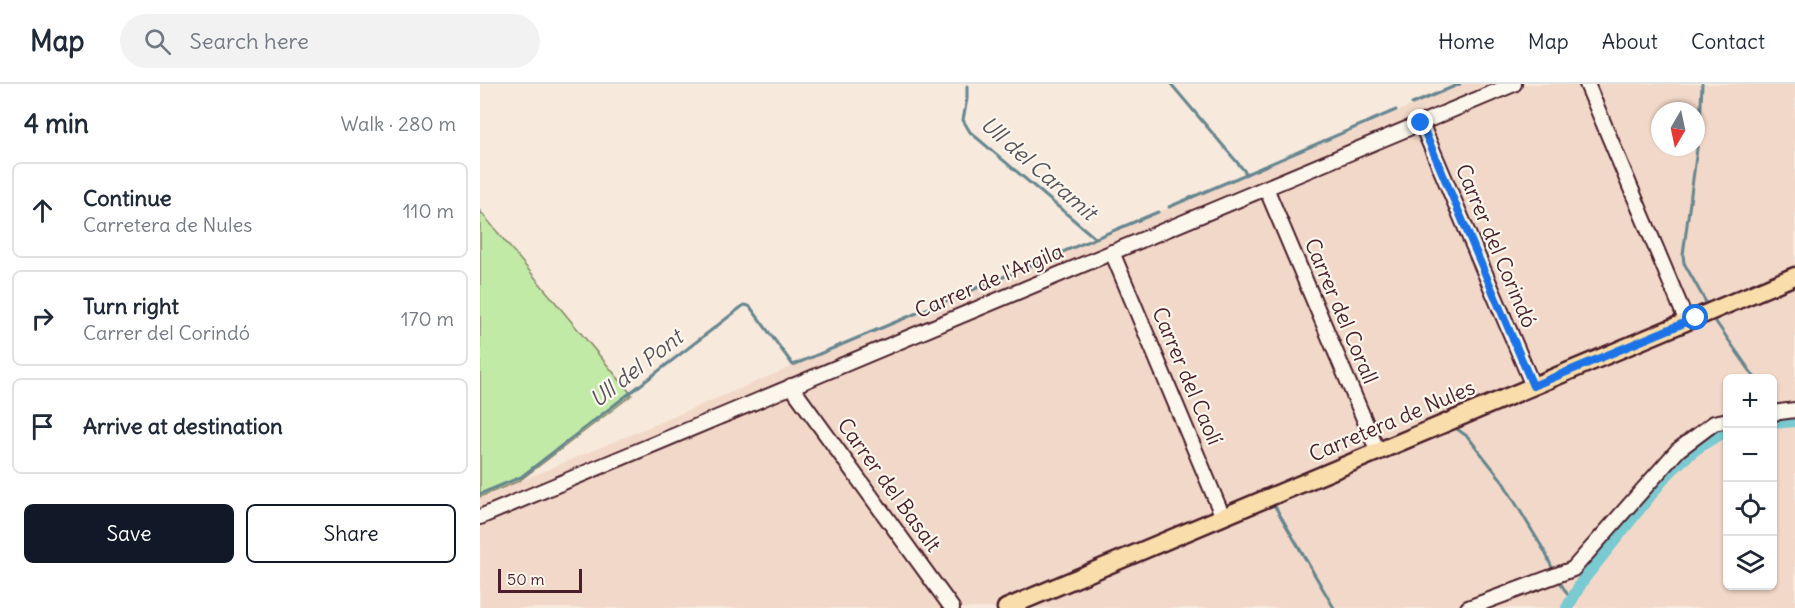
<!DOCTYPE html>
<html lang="en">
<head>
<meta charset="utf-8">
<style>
  body { margin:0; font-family:Delius,sans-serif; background:#f2f2f3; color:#1f2937 }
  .controls { position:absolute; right:18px; bottom:18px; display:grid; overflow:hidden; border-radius:9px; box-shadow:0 2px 4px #0004 }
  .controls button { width:54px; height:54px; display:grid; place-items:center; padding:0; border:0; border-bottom:2px solid #e0e1e3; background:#fff; color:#1f2937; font:30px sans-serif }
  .compass { position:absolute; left:1171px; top:18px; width:54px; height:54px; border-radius:50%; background:#fff; box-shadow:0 2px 4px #0004; rotate:189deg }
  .scale { position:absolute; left:18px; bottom:15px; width:84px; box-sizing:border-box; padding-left:6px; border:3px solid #4a1f2b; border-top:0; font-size:16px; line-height:21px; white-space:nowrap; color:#4a1f2b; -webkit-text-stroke:4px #fbf7ec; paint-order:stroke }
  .stop { position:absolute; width:18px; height:18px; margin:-14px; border:4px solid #1a73e8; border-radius:50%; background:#fff }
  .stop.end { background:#1a73e8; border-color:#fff; box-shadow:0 2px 6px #0008 }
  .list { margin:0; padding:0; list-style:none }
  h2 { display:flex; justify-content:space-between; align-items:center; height:78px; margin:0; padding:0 24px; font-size:26px }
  h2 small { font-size:20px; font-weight:400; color:#747a83 }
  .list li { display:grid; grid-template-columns:39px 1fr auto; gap:18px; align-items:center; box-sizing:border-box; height:96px; margin:0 12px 12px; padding:0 12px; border:2px solid #e0e1e3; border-radius:9px }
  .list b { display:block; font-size:22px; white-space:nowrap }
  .list p { margin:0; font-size:20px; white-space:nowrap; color:#747a83 }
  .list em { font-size:20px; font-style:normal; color:#747a83 }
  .actions { display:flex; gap:12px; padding:18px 24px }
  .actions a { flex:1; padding:14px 0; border:2px solid #111827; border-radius:9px; text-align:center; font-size:21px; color:#111827 }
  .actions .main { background:#111827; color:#fff }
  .icon { flex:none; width:33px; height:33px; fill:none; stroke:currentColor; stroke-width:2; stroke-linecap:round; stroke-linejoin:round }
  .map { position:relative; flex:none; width:1315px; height:524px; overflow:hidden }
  header { display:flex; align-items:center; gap:36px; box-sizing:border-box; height:84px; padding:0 30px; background:#fff; border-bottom:2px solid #e0e1e3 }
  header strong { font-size:28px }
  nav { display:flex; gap:33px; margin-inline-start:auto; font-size:21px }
  .search { width:420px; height:54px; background:#f2f2f3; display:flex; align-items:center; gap:15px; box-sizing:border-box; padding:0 21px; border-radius:33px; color:#747a83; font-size:22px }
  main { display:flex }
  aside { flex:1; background:#fff }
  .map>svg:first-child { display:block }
</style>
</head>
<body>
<header>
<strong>Map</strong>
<div class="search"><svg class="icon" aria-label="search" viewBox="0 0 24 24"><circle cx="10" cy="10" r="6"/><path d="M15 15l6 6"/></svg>Search here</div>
<nav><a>Home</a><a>Map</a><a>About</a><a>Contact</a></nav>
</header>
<main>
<aside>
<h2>4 min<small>Walk · 280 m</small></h2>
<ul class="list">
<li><svg class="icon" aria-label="ahead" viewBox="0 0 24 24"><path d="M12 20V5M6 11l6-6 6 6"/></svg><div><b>Continue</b><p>Carretera de Nules</p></div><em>110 m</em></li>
<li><svg class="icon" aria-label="right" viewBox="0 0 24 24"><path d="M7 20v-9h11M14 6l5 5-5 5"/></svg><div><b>Turn right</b><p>Carrer del Corindó</p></div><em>170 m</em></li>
<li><svg class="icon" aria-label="arrive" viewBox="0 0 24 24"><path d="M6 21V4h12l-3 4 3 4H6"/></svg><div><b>Arrive at destination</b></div></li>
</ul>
<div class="actions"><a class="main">Save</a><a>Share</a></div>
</aside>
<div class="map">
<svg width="1315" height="524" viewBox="0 0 1315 524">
  <rect width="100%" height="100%" fill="#f7e9dc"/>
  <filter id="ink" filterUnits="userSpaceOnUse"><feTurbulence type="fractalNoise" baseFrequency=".0167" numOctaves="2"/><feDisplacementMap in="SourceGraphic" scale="12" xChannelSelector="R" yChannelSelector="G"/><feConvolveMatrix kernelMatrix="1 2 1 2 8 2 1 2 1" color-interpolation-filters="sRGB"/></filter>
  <g filter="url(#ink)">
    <!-- built -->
    <path fill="#f2d8c8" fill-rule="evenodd" d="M983,0h332v524h-1315v-110zM1180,27h36v36h-36zM1248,294h44v208h-44z"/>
    <!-- green -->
    <polygon fill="#c1eaa6" stroke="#868468" stroke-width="1.5" points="0,127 152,311 39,397 0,413"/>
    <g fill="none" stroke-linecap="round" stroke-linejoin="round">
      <!-- stream -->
      <g stroke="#66868f" stroke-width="3">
        <polyline points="691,0 767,90"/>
        <polyline points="1222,0 1220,42 1203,171 1204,179 1228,222"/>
        <polyline points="487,2 487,15 483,36 490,48 615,154"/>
        <polyline points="932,20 980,0"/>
        <polyline points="689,123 916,26"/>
        <polyline points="1236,238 1275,294"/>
        <polyline points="1292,320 1293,320"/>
        <polyline points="973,342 988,353 1021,395 1065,468 1074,488"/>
        <polyline points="1230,350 1248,343"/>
        <polyline points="0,410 41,393 264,221 269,222 271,224 313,281 678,128"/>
        <polyline points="793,419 854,524"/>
        <polyline points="1081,500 1091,516"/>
        <polyline points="1083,524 1098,496 1156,424"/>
      </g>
      <!-- canal -->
      <g stroke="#79cad1" stroke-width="12">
        <polyline points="1292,339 1315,337"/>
        <path d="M1087,524l16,-28 82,-103c18,-19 38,-36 63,-46"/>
      </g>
      <!-- minor casing -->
      <g stroke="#4a1f2b" stroke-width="18">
        <g id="minor">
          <polyline points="1107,0 1207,238"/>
          <polyline points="941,39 1053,302"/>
          <polyline points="786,104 898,368"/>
          <polyline points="632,168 743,433"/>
          <polyline points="311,302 472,524"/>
          <polyline points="1292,329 1315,326"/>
          <polyline points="0,433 1034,0"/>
          <polyline points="988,524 1093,485 1198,366 1234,339 1248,336"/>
        </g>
      </g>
      <!-- major casing -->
      <g stroke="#4a1f2b" stroke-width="21">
        <polyline id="major" points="526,524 1315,192"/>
      </g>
      <!-- minor -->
      <use href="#minor" stroke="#fbf7ec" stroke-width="14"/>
      <!-- major -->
      <use href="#major" stroke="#f9deab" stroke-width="16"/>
    </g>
  </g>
  <g fill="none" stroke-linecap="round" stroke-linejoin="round" filter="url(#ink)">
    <!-- route -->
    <polyline stroke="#1a73e8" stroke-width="8" points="941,39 1053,302 1216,234"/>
  </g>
  <g text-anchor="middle" stroke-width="4.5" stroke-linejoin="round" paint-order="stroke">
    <!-- street labels -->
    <g font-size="21" fill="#4a1f2b" stroke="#fbf7ec">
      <text transform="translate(1016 162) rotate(67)" y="7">Carrer del Corindó</text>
      <text transform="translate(509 197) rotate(-23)" y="7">Carrer de l'Argila</text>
      <text transform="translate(861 227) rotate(67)" y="7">Carrer del Corall</text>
      <text transform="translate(707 292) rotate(67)" y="7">Carrer del Caolí</text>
      <text transform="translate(912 337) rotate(-23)" y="7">Carretera de Nules</text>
      <text transform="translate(409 401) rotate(54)" y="7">Carrer del Basalt</text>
    </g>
    <!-- water labels -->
    <g font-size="22" font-style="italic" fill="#58525d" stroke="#fbf7ec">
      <text transform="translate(559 84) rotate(41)" y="8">Ull del Caramit</text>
      <text transform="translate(156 284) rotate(-38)" y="8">Ull del Pont</text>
    </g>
  </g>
</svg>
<div class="controls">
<button>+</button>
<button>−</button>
<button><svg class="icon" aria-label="locate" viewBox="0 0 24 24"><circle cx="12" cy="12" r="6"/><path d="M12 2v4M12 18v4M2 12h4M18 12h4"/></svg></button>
<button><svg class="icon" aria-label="layers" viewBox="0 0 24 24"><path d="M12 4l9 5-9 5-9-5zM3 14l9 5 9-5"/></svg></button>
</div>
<svg class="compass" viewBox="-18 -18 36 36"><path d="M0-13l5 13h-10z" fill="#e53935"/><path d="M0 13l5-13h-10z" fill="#747a83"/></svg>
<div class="scale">50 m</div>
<div class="stop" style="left:1216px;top:234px"></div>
<div class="stop end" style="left:941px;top:39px"></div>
</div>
</main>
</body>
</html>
